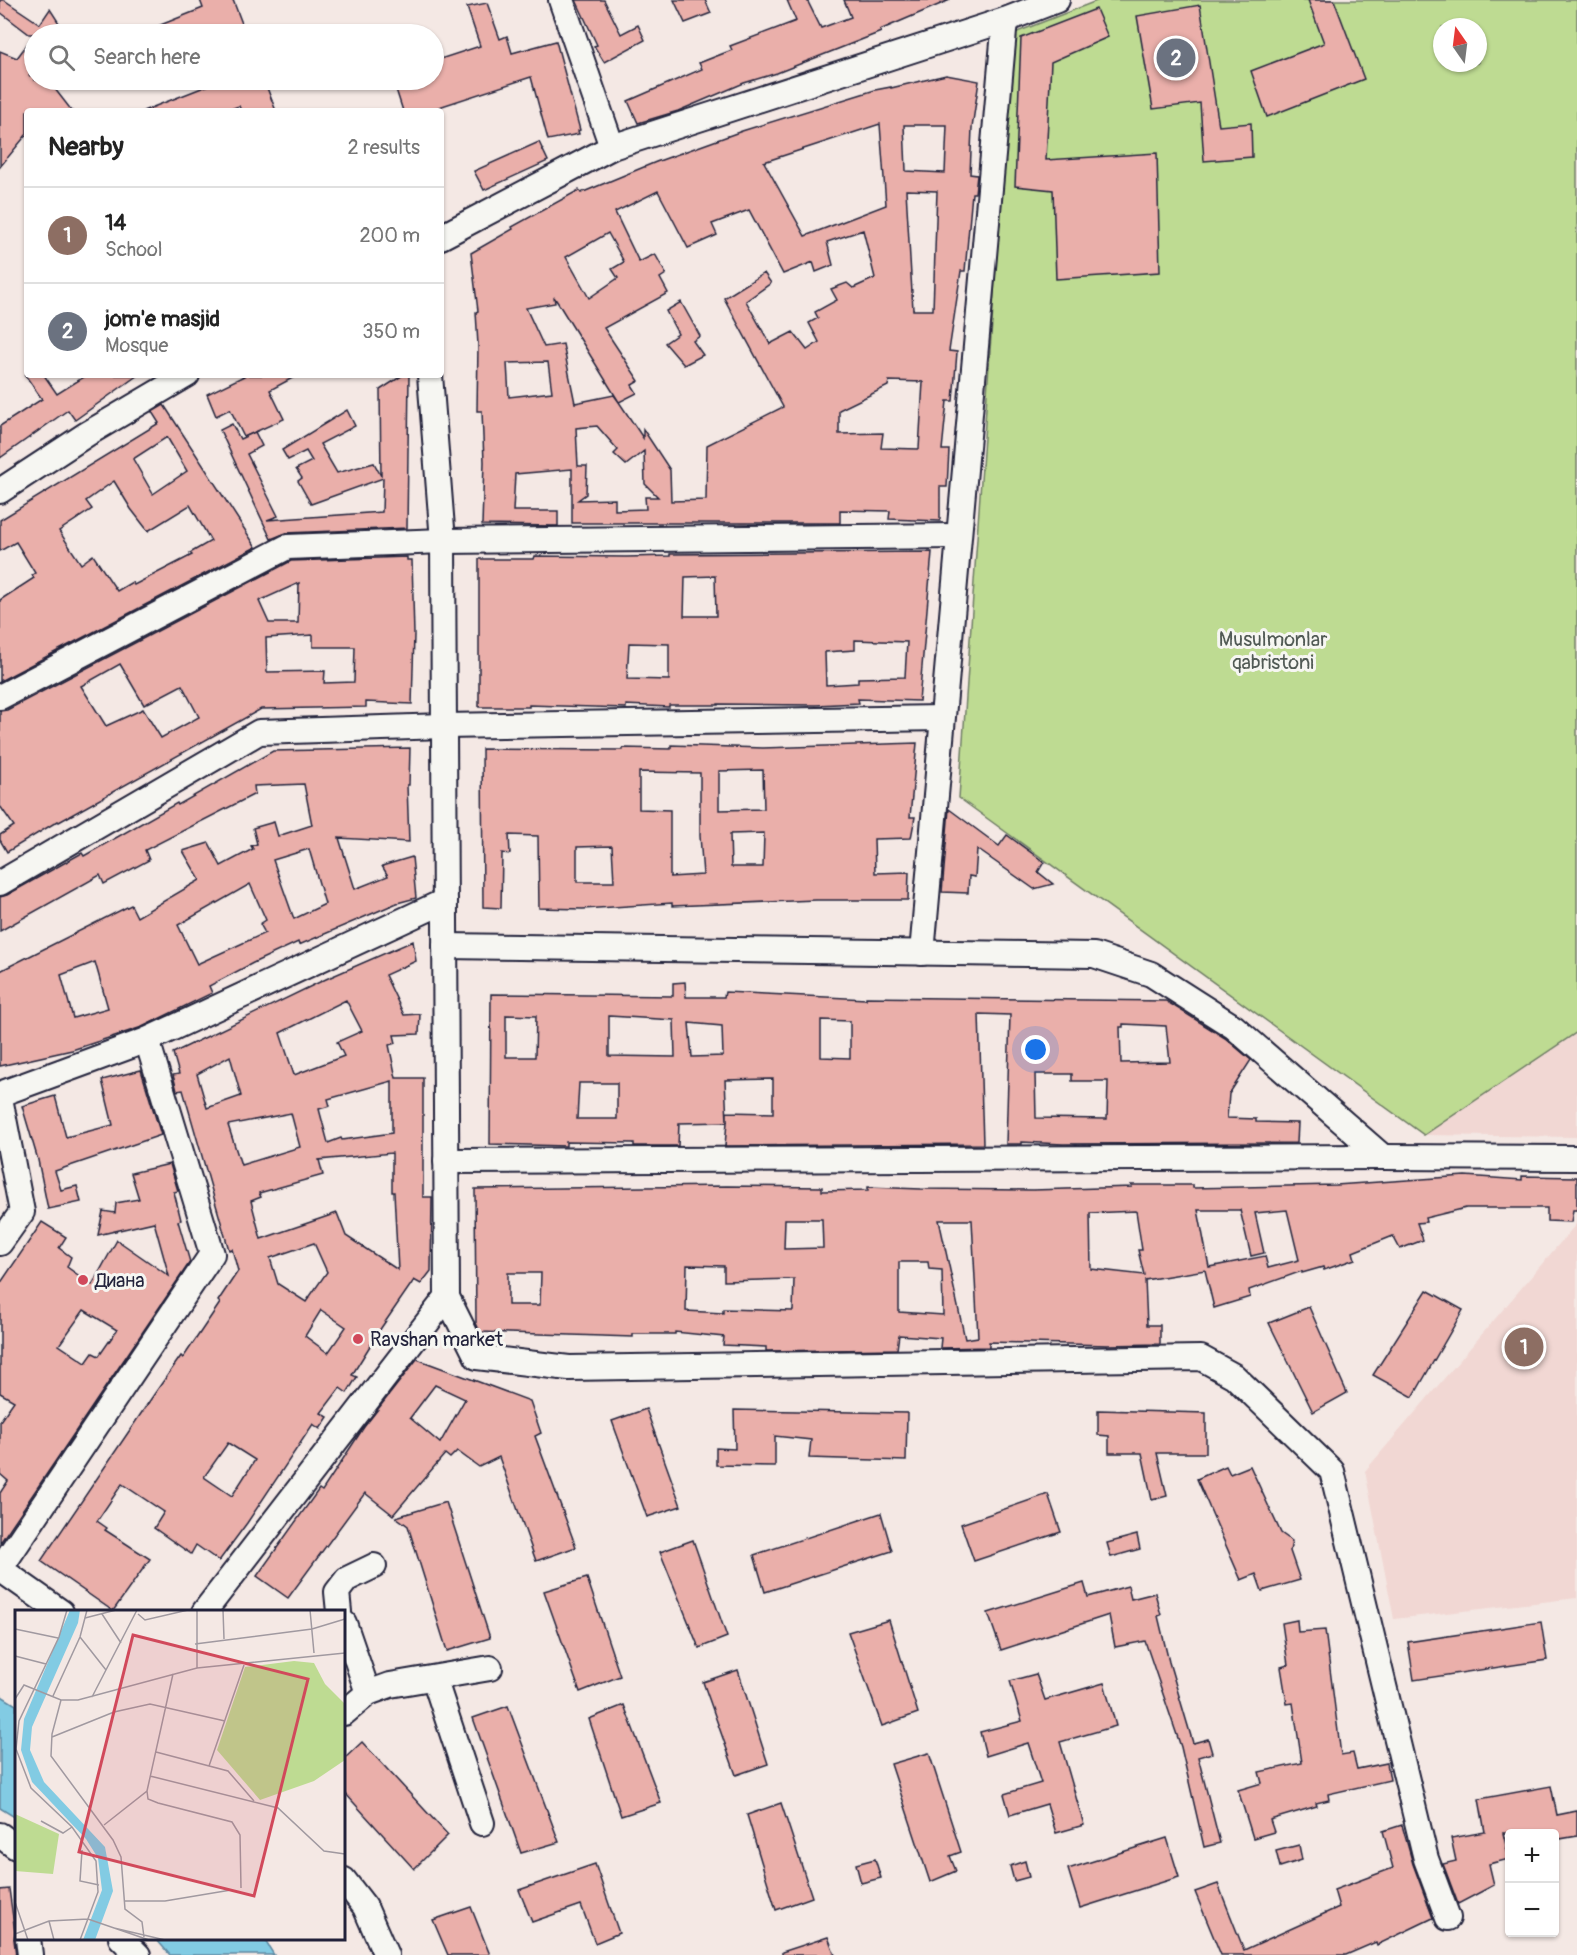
<!DOCTYPE html>
<html lang="en">
<head>
<meta charset="utf-8">
<style>
  body { margin:0; font-family:Pangolin,sans-serif; background:#f6f6f6; color:#222 }
  .controls { position:absolute; right:18px; bottom:18px; display:grid; overflow:hidden; border-radius:6px; box-shadow:0 2px 4px #0004 }
  .controls button { width:54px; height:54px; display:grid; place-items:center; padding:0; border:0; border-bottom:2px solid #e0e0e0; background:#fff; color:#222; font:30px sans-serif }
  .compass { position:absolute; left:1433px; top:18px; width:54px; height:54px; border-radius:50%; background:#fff; box-shadow:0 2px 4px #0004; rotate:346deg }
  .you { position:absolute; left:1036px; top:1050px; width:21px; height:21px; margin:-15px; border:4px solid #fff; border-radius:50%; background:#1a73e8; box-shadow:0 0 0 9px #1a73e833 }
  .badge { display:grid; place-items:center; width:39px; height:39px; border-radius:50%; background:#d1495b; color:#fff; font-size:20px; font-weight:700 }
  .pin { position:absolute; translate:-50% -50%; border:3px solid #fff; box-shadow:0 2px 6px #0006 }
  .list { margin:0; padding:0; list-style:none }
  h2 { display:flex; justify-content:space-between; align-items:center; height:78px; margin:0; padding:0 24px; font-size:26px }
  h2 small { font-size:20px; font-weight:400; color:#767676 }
  .list li { display:grid; grid-template-columns:39px 1fr auto; gap:18px; align-items:center; box-sizing:border-box; height:96px; padding:0 24px; border-top:2px solid #e0e0e0 }
  .list b { display:block; font-size:22px; white-space:nowrap }
  .list p { margin:0; font-size:20px; white-space:nowrap; color:#767676 }
  .list em { font-size:20px; font-style:normal; color:#767676 }
  .icon { flex:none; width:33px; height:33px; fill:none; stroke:currentColor; stroke-width:2; stroke-linecap:round; stroke-linejoin:round }
  .map { position:relative; flex:none; width:1577px; height:1955px; overflow:hidden }
  .search { position:absolute; background:#fff; box-shadow:0 2px 4px #0004; left:24px; top:24px; width:420px; height:66px; display:flex; align-items:center; gap:15px; box-sizing:border-box; padding:0 21px; border-radius:33px; color:#767676; font-size:22px }
  .panel { position:absolute; background:#fff; box-shadow:0 2px 4px #0004; left:24px; top:108px; width:420px; height:270px; border-radius:6px }
  .map>svg:first-child { display:block }
</style>
</head>
<body>
<div class="map">
<svg width="1577" height="1955" viewBox="0 0 1577 1955">
  <rect width="100%" height="100%" fill="#f4e8e4"/>
  <filter id="ink" filterUnits="userSpaceOnUse"><feTurbulence type="fractalNoise" baseFrequency=".0167" numOctaves="2"/><feDisplacementMap in="SourceGraphic" scale="12" xChannelSelector="R" yChannelSelector="G"/><feConvolveMatrix kernelMatrix="1 2 1 2 8 2 1 2 1" color-interpolation-filters="sRGB"/></filter>
  <g filter="url(#ink)">
    <!-- built -->
    <g fill="#f1d7d3">
      <polygon points="1577,1032 1577,1137 1424,1135"/>
      <polygon points="1577,1223 1577,1598 1394,1619 1365,1471"/>
    </g>
    <!-- green -->
    <path fill="#bedb92" stroke="#707e66" stroke-width="1.5" fill-rule="evenodd" d="M1099,0h478v1032l-153,103 -465,-337 53,-764zM1442,27h36v36h-36z"/>
    <!-- water -->
    <g fill="#82cbe3" stroke="#5c87a0" stroke-width="1.5">
      <polygon points="0,1695 16,1705 16,1818 0,1808"/>
      <polygon points="156,1939 264,1939 274,1955 170,1955"/>
    </g>
    <!-- building -->
    <g fill="#eaafaa" stroke="#22223b" stroke-width="1.5" fill-rule="evenodd">
      <polygon points="0,0 4,0 40,24 50,9 66,34 29,34 0,12"/>
      <polygon points="200,0 233,0 246,34 138,34 203,8"/>
      <polygon points="576,0 604,0 621,34 638,25 645,40 604,62 594,46 597,45"/>
      <polygon points="674,0 705,0 711,13 685,23"/>
      <polygon points="787,0 807,0 821,28 851,17 844,0 950,0 880,30 881,32 777,73 744,83 678,111 638,123 628,101 702,69 699,63 732,50 730,46 796,21"/>
      <polygon points="1308,0 1334,0 1364,79 1267,117 1251,71 1324,43"/>
      <polygon points="487,3 500,39 507,36 512,53 556,41 580,130 578,131 579,134 548,140 531,77 427,111 403,111 393,80 434,80 434,61 480,46 467,7"/>
      <polygon points="1200,5 1219,126 1251,123 1252,157 1204,161 1200,103 1153,109 1137,16"/>
      <polygon points="1096,9 1108,37 1051,62 1046,160 1157,153 1160,272 1056,279 1053,190 1015,186 1021,38"/>
      <polygon points="34,35 34,70 29,76 34,74 34,80 48,80 72,111 27,111 27,134 0,167 0,51 17,58"/>
      <path d="M946,75l33,6 -7,47 -2,46 7,1 -2,18h-3l-7,78h-4l-12,80 8,1 -4,49h-6l-5,49h7l-2,37h-7v34l-51,-2 1,-8 -50,-1v13h-268v-54l-57,5 -2,37h45v15l-76,-1 2,-63 -2,-51h-5l1,-66 -2,-33 2,-1 -7,-58 42,-24 -1,-2 67,-37 2,3 75,-31 86,-31 133,-41 16,-3v1zM880,124l6,81 -81,31 -41,-74zM904,125h43l-2,48 -39,-2zM906,190l31,1 -4,119h-20zM658,191l30,57 29,-13 -5,-11 37,-14 34,64 30,-12 3,10 17,-7 -6,-23 36,-12 12,48 -22,10 -6,-5 -16,6 6,11 -22,12 3,6 -9,5 10,19 -12,8 -14,-18 -23,12 -24,-43 25,-18 -7,-10 -40,25 59,109 -76,38 -1,55 -35,1 -1,-31 -27,-41v9l-24,-36 18,-9 -5,-8 7,-4 -35,-53 64,-35 -8,-15 6,-4 -11,-20 -16,8 -24,-50zM608,233l16,29 -12,7 6,9 -29,20 -23,-41zM554,297l4,6 61,99 -5,-7 -39,8 -12,-59 -19,3 -18,-39 29,-5zM548,362l4,30 -43,5 -2,-34zM889,381l34,1 -4,67 -38,-1 2,-15 -44,1v-24l49,-24zM597,426l21,24 -4,4 12,11 18,-14 1,33 13,13h-13l1,12 -31,1v-11l-37,1 8,-6 1,-28h-9l-2,-38z"/>
      <polygon points="222,80 264,80 276,111 241,111 239,106 225,111 143,111"/>
      <polygon points="539,142 548,161 484,190 474,171"/>
      <polygon points="681,302 700,336 693,341 703,355 684,365 665,343 678,334 666,311"/>
      <polygon points="25,375 44,375 57,394 87,375 138,375 75,420 68,410 0,458 0,426 42,399"/>
      <polygon points="246,375 298,375 270,390 284,419 244,437 230,409 216,416 207,394"/>
      <polygon points="403,375 409,375 407,528 286,533 271,539 220,430 232,424 240,439 255,432 262,446 247,454 278,516 267,520 382,512 383,478 311,504 298,481 302,478 296,469 312,461 306,451 288,460 282,450 347,410 355,426 320,444 337,473 374,463 381,476 380,390"/>
      <path d="M164,405l92,142 -256,134v-81l34,-22 -2,-3 3,-2 -19,-31 -16,9v-31l159,-97 -7,-11zM167,437l20,34 -34,23 -20,-35zM114,481l17,28 17,22 42,-26 21,36 -21,12 2,2 -58,30 -2,-3 -15,9 -24,-36 -12,9 -22,-33 33,-22 -6,-8z"/>
      <path d="M932,552l-13,149 -61,-2 1,4 -43,2 -98,-1v1h-49v2l-43,-2v3l-97,-3v2h-50v-148h55l1,-3 91,1 44,-1v-2zM715,576l1,40h-32l1,-39zM855,640l52,2 -2,35 -47,1v5l-32,2 -1,-33 30,-2zM629,643l40,1v36l-42,-1z"/>
      <path d="M407,557v3h5l2,75 -2,69 -46,-2v5l-105,2 -202,113 -1,-1 -51,31 -7,-12v-5l14,-9 -14,-20v-95l7,-1 284,-149zM299,583l-1,40h-29l-10,-22zM313,635v12h42l-1,35 -30,1 1,-12 -58,1 -1,-34zM120,664l24,41 38,-20 17,32 -38,21 -18,-29 -37,17 -25,-40z"/>
      <path d="M917,743l-7,74h5l-4,21 -37,1 1,34 34,-1 -1,28h-92l-144,6v-3l-89,6 -44,-1 -1,-72 -29,-1 1,19 -8,-1 -1,55 -18,-1 -1,-158 141,1v-2l48,1v-4l92,3zM763,770l1,39 -45,1v-39zM639,772l61,1v63l3,39 -33,2v-67l-31,-1zM764,833l-1,34h-32l-1,-33zM612,846l2,36h-37v-35z"/>
      <path d="M410,748l-1,37h-2l2,57 -70,-4 16,51 33,-13 -6,-10 30,-9 4,41 -19,5 -98,42 -1,-3 -45,21 -44,23 3,7 -70,34 -70,23 -72,16v-95l131,-66 6,12 63,-37 -17,-29 26,-8 12,23 32,-17 -2,-3 6,-2 -4,-16 21,-6 4,14 34,-11 -8,-41 -50,2 1,8 -110,56 4,10 -45,24 -4,-9 -100,56v-34l7,-2 75,-42 2,3 93,-53 1,2 95,-54zM309,849l16,55 -31,15 -21,-59zM250,884l16,36 -6,4 5,9 -68,31 -19,-39zM95,962l13,46 -35,10 -12,-43z"/>
      <polygon points="949,809 999,846 1007,835 1044,862 1038,872 1053,884 1034,889 977,849 975,877 969,876 968,893 942,892"/>
      <path d="M413,941l3,20 -31,14 19,40 16,-1 -1,20 -25,1 2,8 -7,2 7,33h27v119h9l-1,74 -10,13 -7,-4 -33,48 -29,47 5,2 -10,16 -7,-5 -19,25 7,4 -8,12 -7,-5 -66,99 -28,38 -23,-16 -5,9 -37,-26 10,-16 -42,-28 -25,37 10,7 -2,2 45,29 -37,52 -72,-50 114,-168 26,-37 2,2 37,-55 -2,-2 20,-30 -6,-22 -3,1 -46,-160 -6,1 -4,-16 6,-1 -6,-21 153,-74zM346,1000l16,31 -25,11 7,14 -50,19 -14,-42zM230,1056l11,40 -34,12 -10,-34zM392,1081v52l-50,7 -1,-2 -13,5 -9,-34 11,-3 -2,-7zM291,1113l9,34 -59,18 -13,-40zM392,1153v39h2l4,78 -52,-34 -9,-23 -76,26 -10,-38 10,-4 -2,-4 64,-18 -4,-15zM314,1243l13,29 -21,30 -28,-18 -8,-26zM321,1310l25,17 -18,26 -23,-17zM228,1443l27,17 -23,36 -28,-19z"/>
      <path d="M685,982l1,15h38l1,-5 141,7v-2l300,4 59,37 26,22 -22,34 -2,24 29,1v3l42,1 -1,20 -234,1 -41,-2v2h-16l4,-129 -31,-1 4,130 -258,2 2,-24 -48,1 -1,23h-44v-3l-68,-1v4l-76,-2 1,-150 182,2v-13zM506,1015l30,1 -1,41h-29zM609,1016l65,4 1,37 -66,-1zM821,1020l29,1v37l-29,-1zM689,1023l33,3 1,30 -31,1zM1123,1024l43,2 4,36 -49,1 -1,-36h3zM1035,1074h37v7h36l-1,38 -71,-1zM773,1079v34l-46,-1v10l-2,-42zM579,1083h38v36h-40z"/>
      <polygon points="141,1070 161,1135 55,1171 61,1190 77,1186 81,1202 48,1209 38,1160 22,1106 55,1096 66,1137 113,1125 102,1080"/>
      <path d="M170,1164l8,27 -4,1 7,28 -3,1 12,41 -190,281v-50l8,-12 -8,-7v-53l14,-20 -14,-8v-109l42,-62 24,15 -7,11 12,9 -4,10 25,18 25,-45 52,36 -15,-54 -56,13 5,-24 12,2 1,-10 23,-4 -8,-26zM84,1310l33,20 -18,26 -6,-3 -7,10 -27,-18z"/>
      <path d="M1465,1176l57,4v-4l55,1v33h-4l-2,12 -24,-1v-13h-81l-41,10 1,4 -9,1 6,17 -23,9 -7,-13 -40,16 2,7 -31,11 -1,-3 -21,6v-2l-53,19 1,7 -36,11 -9,-38 -60,10 2,45h13v19l-52,1 -119,-3v5l-49,1 1,-10 -42,-3 -2,14 -131,2v-4l-43,-2 1,-8 -49,-5v2h-42v3l-153,-5 -4,-9 -1,-134 252,-3 95,1v4l46,-1v-3l53,2 112,1 99,-3 -1,-2h62v3l143,-3zM1198,1210h42l11,46 13,-3 -9,-40 32,-3 12,50 -31,8 -3,-12 -56,11zM1136,1211l6,39h-4l6,25 -53,-6 -1,-56zM785,1219h37l1,29 -39,1zM939,1220h33l6,117 -13,2zM899,1262h29l1,7 13,1 1,45 -44,-3zM687,1265l37,1v15l70,-2 -1,32 -70,-2v4l-37,-2zM508,1273h33l-1,32h-32z"/>
      <polygon points="1427,1290 1463,1310 1413,1397 1373,1375"/>
      <polygon points="1309,1307 1347,1393 1313,1412 1269,1323"/>
      <path d="M417,1359l113,42 11,32 -6,3 41,111 -40,14 -37,-104 -20,10 -22,-16 -7,7 -5,-4 -52,61 -28,-22 -77,105 -31,-22 62,-87 3,2 42,-64zM435,1385l30,14 -25,44 -30,-25z"/>
      <polygon points="646,1409 681,1506 647,1517 612,1421"/>
      <polygon points="734,1410 907,1413 906,1461 809,1458 811,1440 775,1436 775,1466 716,1465 716,1448 735,1449"/>
      <polygon points="1098,1410 1206,1413 1206,1453 1157,1453 1167,1496 1152,1500 1142,1453 1109,1453 1109,1436 1098,1435"/>
      <polygon points="1226,1466 1230,1474 1250,1466 1281,1533 1292,1541 1290,1551 1300,1580 1262,1591 1256,1574 1241,1580 1197,1479"/>
      <polygon points="1048,1494 1061,1532 974,1561 961,1524"/>
      <polygon points="446,1502 490,1638 447,1651 408,1526 396,1517"/>
      <polygon points="881,1513 892,1551 765,1592 754,1555"/>
      <polygon points="1137,1535 1140,1549 1111,1557 1107,1543"/>
      <polygon points="693,1540 727,1637 699,1648 660,1552"/>
      <polygon points="587,1578 620,1676 580,1692 544,1591"/>
      <polygon points="1084,1583 1088,1597 1128,1586 1131,1599 1155,1593 1161,1615 1158,1616 1169,1662 1193,1743 1208,1739 1212,1753 1198,1757 1220,1843 1204,1847 1181,1747 1145,1641 1115,1647 1109,1615 1001,1650 988,1613"/>
      <polygon points="889,1620 918,1713 882,1726 848,1632"/>
      <polygon points="1297,1620 1298,1632 1325,1630 1341,1755 1353,1753 1357,1769 1387,1763 1390,1780 1328,1794 1329,1800 1316,1803 1317,1806 1270,1820 1274,1832 1253,1838 1238,1790 1262,1783 1259,1772 1302,1763 1293,1703 1287,1704 1281,1667 1288,1665 1282,1623"/>
      <polygon points="1541,1622 1547,1660 1414,1680 1408,1642"/>
      <polygon points="738,1670 768,1764 736,1775 703,1682"/>
      <polygon points="1036,1674 1045,1700 1104,1683 1116,1726 1060,1742 1084,1825 1056,1833 1047,1804 1010,1815 1004,1794 1041,1783 1028,1743 986,1756 980,1732 1022,1721 1010,1681"/>
      <polygon points="624,1705 661,1803 621,1816 589,1719"/>
      <polygon points="508,1706 559,1842 521,1853 473,1718"/>
      <polygon points="362,1742 448,1835 414,1869 344,1792 344,1759"/>
      <polygon points="929,1753 961,1852 950,1856 956,1871 930,1882 891,1764"/>
      <polygon points="1551,1786 1557,1815 1577,1811 1577,1836 1554,1840 1554,1833 1503,1833 1509,1859 1489,1864 1494,1885 1458,1904 1443,1864 1456,1861 1451,1838 1485,1832 1479,1799"/>
      <polygon points="781,1803 812,1897 776,1910 747,1815"/>
      <polygon points="1402,1825 1413,1864 1433,1918 1377,1945 1376,1942 1346,1955 1221,1955 1195,1892 1218,1884 1244,1950 1339,1907 1334,1890 1393,1868 1383,1831"/>
      <polygon points="1167,1838 1179,1877 1080,1908 1068,1869"/>
      <polygon points="1299,1845 1302,1860 1280,1867 1276,1851"/>
      <polygon points="875,1859 881,1878 861,1883 856,1864"/>
      <polygon points="1025,1861 1029,1877 1014,1881 1010,1866"/>
      <polygon points="595,1864 619,1933 595,1943 581,1905 532,1922 519,1890"/>
      <polygon points="9,1889 15,1932 14,1940 16,1955 0,1955 0,1890"/>
      <polygon points="471,1907 490,1955 448,1955 433,1920"/>
      <polygon points="828,1937 835,1955 782,1955 782,1952"/>
    </g>
    <g fill="none" stroke-linecap="round" stroke-linejoin="round">
      <!-- minor casing -->
      <g stroke="#22223b" stroke-width="28">
        <g id="minor">
          <polyline points="561,0 612,147"/>
          <polyline points="441,237 612,147 1005,20 1057,0"/>
          <polyline points="0,491 87,434 187,375"/>
          <polyline points="0,697 287,547 443,541 958,536"/>
          <polyline points="0,883 259,732 444,726 942,718"/>
          <polyline points="445,946 1094,955 1151,974 1234,1027 1383,1157"/>
          <polyline points="922,953 1005,20"/>
          <polyline points="0,1094 147,1040 445,901"/>
          <polyline points="0,1098 22,1212 0,1243"/>
          <polyline points="446,1161 1383,1157 1577,1158"/>
          <polyline points="447,1297 477,1357 569,1368 1201,1358 1234,1376 1332,1471 1426,1859 1448,1918"/>
          <polyline points="61,1612 0,1569 212,1254 147,1040"/>
          <polyline points="204,1612 447,1297 443,541 430,375"/>
          <polyline points="339,1612 337,1592 347,1579 374,1566"/>
          <polyline points="344,1623 368,1693"/>
          <polyline points="434,1678 482,1823"/>
          <polyline points="344,1713 368,1693 390,1685 490,1668"/>
          <polyline points="0,1835 16,1847"/>
          <polyline points="344,1880 365,1907 386,1955"/>
          <polyline points="28,1938 30,1955"/>
          <polyline points="121,1938 138,1955"/>
        </g>
      </g>
      <!-- minor -->
      <use href="#minor" stroke="#f6f6f2" stroke-width="24"/>
    </g>
  </g>
  <!-- markers -->
  <g fill="#d1495b" stroke="#f6f6f2" stroke-width="2">
    <circle cx="83" cy="1280" r="6"/>
    <circle cx="358" cy="1339" r="6"/>
  </g>
  <g text-anchor="middle" stroke-width="6" stroke-linejoin="round" paint-order="stroke">
    <!-- park labels -->
    <g font-size="20" fill="#515a55" stroke="#f6f6f2">
      <text x="1273" y="646">Musulmonlar<tspan x="1273" dy="23">qabristoni</tspan></text>
    </g>
    <!-- poi labels -->
    <g font-size="20" fill="#22223b" stroke="#f6f6f2" text-anchor="start">
      <text x="95" y="1287">Диана</text>
      <text x="370" y="1346">Ravshan market</text>
    </g>
  </g>
  <!-- overview -->
  <g transform="translate(15 1610)">
    <rect width="330" height="330" fill="#f4e8e4"/>
    <path d="M279,51l20,2 11,21 20,20v56l-31,21 -54,19 -43,-50 28,-83zM0,204l44,20 -6,40 -38,-3z" fill="#bedb92"/>
    <path d="M55,0h10l-2,13 -46,104 -2,23 14,32 61,65 8,44 -18,49h-12l19,-50 -4,-32 -12,-19 -54,-57 -11,-32 3,-31z" fill="#82cbe3"/>
    <path fill="none" stroke="#a099a0" stroke-width="1.5" d="M52,0l-8,27 -40,84 -3,28 15,39 41,39 24,34 2,31 -18,48M208,0l1,29M295,0l4,43M87,4l19,29M123,4l7,6 43,-10M70,8l31,-8M0,19l43,9M65,27l26,33M180,34l117,-15 33,-10M0,46l31,8M182,58v-58M38,86l27,-59 7,-27M77,87l45,-87M0,89l9,-14 37,15h17l119,-32 148,-15M46,90l-9,34 -1,22 62,84 8,17 4,52 17,13 2,15M37,127l62,-25 36,-8 75,17M141,142l72,19 26,30M194,156l35,-101M135,166l128,32 46,43 21,3M132,181l1,8 10,4 74,19 8,13 1,53M26,211l22,12 9,-6M89,215l43,-34 26,-117M67,240l-2,31 19,4M110,291h40l66,-11M0,292l13,38M34,311l5,19M99,318l51,12M0,324l34,-13 39,-2 61,21"/>
    <path fill="#d1495b" fill-opacity="0.15" stroke="#d1495b" stroke-width="3" d="M118,25l175,44 -54,217 -175,-44z"/>
    <rect width="330" height="330" fill="none" stroke="#22223b" stroke-width="3"/>
  </g>
</svg>
<div class="controls">
<button>+</button>
<button>−</button>
</div>
<svg class="compass" viewBox="-18 -18 36 36"><path d="M0-13l5 13h-10z" fill="#e53935"/><path d="M0 13l5-13h-10z" fill="#767676"/></svg>
<div class="you"></div>
<div class="pin badge" style="left:1524px;top:1347px;background:#8d6e63">1</div>
<div class="pin badge" style="left:1176px;top:58px;background:#6b7280">2</div>
<div class="search"><svg class="icon" aria-label="search" viewBox="0 0 24 24"><circle cx="10" cy="10" r="6"/><path d="M15 15l6 6"/></svg>Search here</div>
<section class="panel">
<h2>Nearby<small>2 results</small></h2>
<ul class="list">
<li><span class="badge" style="background:#8d6e63">1</span><div><b>14</b><p>School</p></div><em>200 m</em></li>
<li><span class="badge" style="background:#6b7280">2</span><div><b>jom'e masjid</b><p>Mosque</p></div><em>350 m</em></li>
</ul>
</section>
</div>
</body>
</html>
